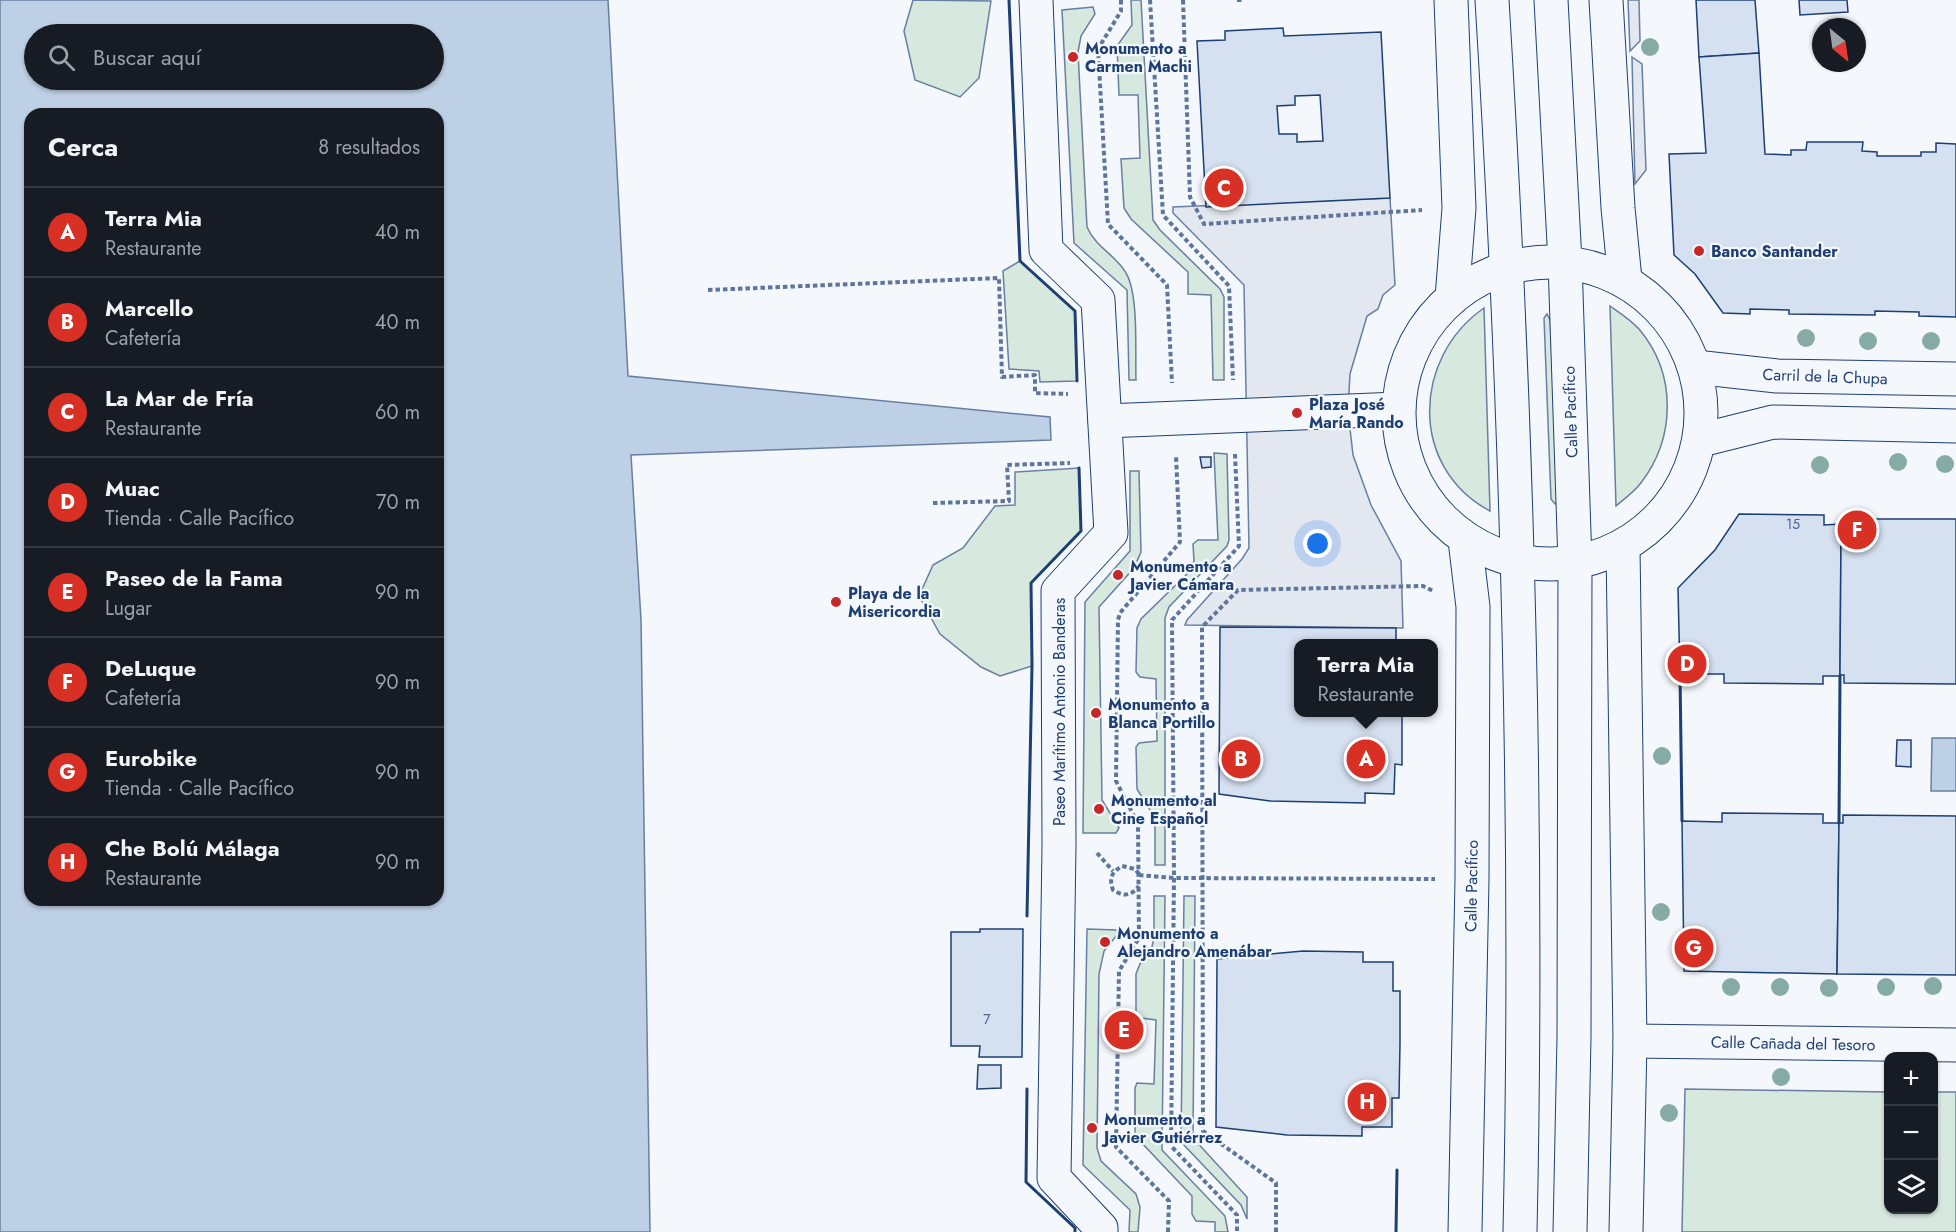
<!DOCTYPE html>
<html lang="es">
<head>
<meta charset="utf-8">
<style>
  body { margin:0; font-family:Jost,sans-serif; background:#242831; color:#f1f3f6 }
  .controls { position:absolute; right:18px; bottom:18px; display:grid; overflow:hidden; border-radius:12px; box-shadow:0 2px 4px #0004 }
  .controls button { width:54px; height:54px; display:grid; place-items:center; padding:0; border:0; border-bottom:2px solid #363941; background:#171b24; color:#f1f3f6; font:30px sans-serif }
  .compass { position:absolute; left:1812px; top:18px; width:54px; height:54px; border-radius:50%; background:#171b24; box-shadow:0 2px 4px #0004; rotate:151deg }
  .you { position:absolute; left:1318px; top:544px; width:21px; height:21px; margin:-15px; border:4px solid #fff; border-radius:50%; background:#1a73e8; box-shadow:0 0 0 9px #1a73e833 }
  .badge { display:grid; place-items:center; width:39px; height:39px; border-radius:50%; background:#d93025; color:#fff; font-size:20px; font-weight:700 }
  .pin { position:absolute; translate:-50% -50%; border:3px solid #fff; box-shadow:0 2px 6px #0006 }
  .popup { position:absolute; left:1294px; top:639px; width:144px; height:78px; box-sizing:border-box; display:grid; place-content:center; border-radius:12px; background:#171b24; filter:drop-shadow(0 2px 4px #0005); font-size:20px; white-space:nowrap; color:#9ea1a6 }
  .popup b { font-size:22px; color:#f1f3f6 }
  .popup::after { content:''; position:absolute; left:50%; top:100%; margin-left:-12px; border:12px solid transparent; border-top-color:#171b24 }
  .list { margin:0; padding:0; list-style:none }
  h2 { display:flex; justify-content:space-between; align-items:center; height:78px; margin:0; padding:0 24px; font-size:26px }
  h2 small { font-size:20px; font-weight:400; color:#9ea1a6 }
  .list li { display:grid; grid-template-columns:39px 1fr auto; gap:18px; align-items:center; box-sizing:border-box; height:90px; padding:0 24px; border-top:2px solid #363941 }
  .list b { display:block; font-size:22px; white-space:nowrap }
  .list p { margin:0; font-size:20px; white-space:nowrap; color:#9ea1a6 }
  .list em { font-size:20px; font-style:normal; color:#9ea1a6 }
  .icon { flex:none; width:33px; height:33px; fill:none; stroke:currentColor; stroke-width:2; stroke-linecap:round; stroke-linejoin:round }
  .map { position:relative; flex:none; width:1956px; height:1232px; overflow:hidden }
  .search { position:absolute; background:#171b24; box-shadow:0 2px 4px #0004; left:24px; top:24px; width:420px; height:66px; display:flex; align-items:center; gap:15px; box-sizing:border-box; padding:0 21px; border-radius:33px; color:#9ea1a6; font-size:22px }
  .panel { position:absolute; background:#171b24; box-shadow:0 2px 4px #0004; left:24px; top:108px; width:420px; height:798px; border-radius:18px }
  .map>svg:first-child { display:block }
</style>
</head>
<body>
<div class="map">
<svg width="1956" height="1232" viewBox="0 0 1956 1232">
  <rect width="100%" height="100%" fill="#f4f7fb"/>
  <!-- green -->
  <g fill="#d7e8df" stroke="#687fa3" stroke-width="1.5">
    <polygon points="913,0 991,1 979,78 960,97 915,80 904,31"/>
    <polygon points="1131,0 1141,0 1153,220 1160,230 1220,289 1224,297 1224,380 1213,380 1211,295 1188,294 1188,272 1131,219 1124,208 1121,159 1140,158 1138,95 1119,95 1117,46 1132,25"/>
    <path d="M1093,7l2,7 -14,22 -3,16 9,175c9,21 29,28 39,46 13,22 9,80 10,107h-7l-2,-90 -53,-47 -12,-233z"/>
    <polygon points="1020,261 1075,311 1077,381 1040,382 1039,371 1009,369 1003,271"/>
    <path d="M1610,306c10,7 21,14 29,23 38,45 37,109 1,155 -6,8 -16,15 -24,22z"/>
    <path d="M1484,308l6,203c-81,-43 -78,-153 -6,-203z"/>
    <polygon points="1547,314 1550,320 1560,499 1555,504 1551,499 1544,318"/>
    <polygon points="1214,453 1227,454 1229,540 1227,546 1169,607 1165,618 1165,865 1155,865 1155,818 1137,789 1136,747 1139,743 1157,741 1156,679 1140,677 1136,672 1137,628 1141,619 1188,573 1194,561 1193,544 1198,540 1218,540"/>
    <polygon points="1079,468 1081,531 1031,583 1032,666 1000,676 981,667 940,634 919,596 933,565 963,548 995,506 1015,505 1015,472"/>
    <polygon points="1130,471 1139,471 1141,552 1134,568 1099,607 1102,800 1119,828 1116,833 1083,833 1085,602 1130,551"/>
    <polygon points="1154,896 1165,896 1162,1150 1225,1216 1228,1232 1215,1232 1215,1222 1196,1221 1192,1214 1192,1196 1139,1140 1135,1133 1135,1088 1137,1083 1154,1084 1156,1020 1141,1018 1136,1014 1136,974 1140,964 1151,951 1154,938"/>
    <polygon points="1184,896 1195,896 1193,1138 1247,1197 1247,1219 1241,1205 1181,1142"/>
    <polygon points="1087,929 1117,930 1117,935 1104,951 1099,974 1097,1148 1101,1161 1136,1194 1140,1207 1138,1232 1129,1232 1130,1210 1083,1165"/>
    <polygon points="1685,1089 1888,1092 1888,1210 1934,1210 1934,1092 1956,1092 1956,1232 1682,1232"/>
  </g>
  <!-- parking -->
  <g fill="#e3e8f0" stroke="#687fa3" stroke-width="1.5">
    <polygon points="1628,0 1639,0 1640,41 1630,51"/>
    <polygon points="1632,57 1642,64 1646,170 1635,184"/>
    <polygon points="1390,198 1395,285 1383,295 1378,309 1367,316 1350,374 1348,411 1353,455 1371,505 1401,561 1403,628 1185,625 1187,620 1242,559 1249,548 1244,285 1173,213 1173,207"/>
  </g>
  <!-- water -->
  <g fill="#bed0e5" stroke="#687fa3" stroke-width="1.5" fill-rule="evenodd">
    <path d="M0,0h608l20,376 422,41 1,23 -420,15 10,165 9,612h-650zM34,34h400v46h-400zM30,114h408v786h-408z"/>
    <polygon points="1932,738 1956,738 1956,791 1931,791"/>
  </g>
  <!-- building -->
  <g fill="#d5e0f0" stroke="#1d3f73" stroke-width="1.5" fill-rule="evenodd">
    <polygon points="1755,0 1759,53 1699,57 1696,0"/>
    <polygon points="1799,0 1847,0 1848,12 1800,15"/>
    <path d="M1283,28l1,8 97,-4 9,166 -184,9 -9,-166 28,-1v-9zM1320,95l3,46 -26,1v-8h-18l-2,-28 18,-1v-9z"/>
    <polygon points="1759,53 1765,154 1791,155 1791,150 1806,150 1807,142 1863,142 1862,151 1877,152 1877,156 1921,156 1921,152 1936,152 1936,143 1956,144 1956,317 1919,316 1919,312 1875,311 1875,315 1789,314 1789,310 1750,309 1750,314 1723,313 1695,274 1674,255 1669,154 1706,153 1699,57"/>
    <polygon points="1200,457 1211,457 1211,467 1202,468"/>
    <polygon points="1739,514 1824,515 1824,525 1841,524 1840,676 1823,676 1823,684 1724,683 1724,674 1680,674 1678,588 1715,550"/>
    <polygon points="1845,519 1956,519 1956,684 1844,683 1844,675 1840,675 1840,667 1841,542 1842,526 1845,526"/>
    <polygon points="1220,627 1396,628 1396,644 1298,644 1298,712 1402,712 1402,765 1395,764 1394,794 1365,793 1365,803 1270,801 1219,794"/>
    <polygon points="1897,740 1911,740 1911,767 1896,766"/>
    <polygon points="1722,813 1823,814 1823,823 1839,823 1837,974 1684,971 1682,821 1722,822"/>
    <polygon points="1843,815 1956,816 1956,975 1837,974 1839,823 1843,823"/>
    <polygon points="980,929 1023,929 1022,1057 979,1057 980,1046 951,1046 951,932 980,932"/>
    <polygon points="1303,951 1363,952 1363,962 1393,962 1393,991 1400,991 1400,1043 1399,1098 1392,1098 1392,1127 1362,1127 1362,1136 1287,1135 1216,1127 1217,959"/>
    <polygon points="978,1065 1001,1065 1001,1088 977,1089"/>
  </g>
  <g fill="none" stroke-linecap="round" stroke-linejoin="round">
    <!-- street casing -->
    <g stroke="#1d3f73" stroke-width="35">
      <g id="street">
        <polyline points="1036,0 1046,250 1098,300 1111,533 1058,591 1059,846 1054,1178 1101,1228 1101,1232"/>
        <polyline points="1105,421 1398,409"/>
        <polyline points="1630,1041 1956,1045"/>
      </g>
    </g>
    <!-- secondary casing -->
    <g stroke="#1d3f73" stroke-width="35">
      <g id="secondary">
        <polyline points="1695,367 1777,376 1956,379"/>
        <polyline points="1701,440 1773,422 1956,426"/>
      </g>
    </g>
    <!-- primary casing -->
    <g stroke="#1d3f73" stroke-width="35">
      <g id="primary">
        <polyline points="1451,0 1459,208 1452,298"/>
        <path d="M1492,0c25,410 37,821 28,1232"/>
        <polyline points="1551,0 1565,262 1575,563 1574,1037 1570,1232"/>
        <polyline points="1606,0 1618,208 1625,280"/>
        <circle cx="1550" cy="413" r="151"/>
        <polyline points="1623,547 1630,1041 1626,1232"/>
        <polyline points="1465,1232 1472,879 1473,607 1465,540"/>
      </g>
    </g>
    <!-- path -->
    <g stroke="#5e769c" stroke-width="4" stroke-dasharray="4.5 3" stroke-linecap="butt">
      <polyline points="1121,0 1121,11 1098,49 1108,224 1167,285 1172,383"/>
      <polyline points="1150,0 1163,215 1229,286 1233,380"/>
      <polyline points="1183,0 1190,197 1204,224 1422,210"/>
      <polyline points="1237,0 1243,0"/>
      <polyline points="708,290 999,278 1002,377 1035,375 1035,393 1068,394"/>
      <polyline points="1235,454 1239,546 1172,620 1174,878 1171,1146 1237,1215 1237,1232"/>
      <polyline points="933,503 1009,501 1007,465 1070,463"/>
      <polyline points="1097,853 1113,871"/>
      <path d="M1139,874l-4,-5 -13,-3c-11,7 -13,12 -9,24 11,7 18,6 26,-4"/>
      <polyline points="1139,875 1174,878 1435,879"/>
      <polyline points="1168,1232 1169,1201 1116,1147 1119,971 1139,938 1138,824 1116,781 1118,620 1120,613 1180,542 1176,456"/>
      <polyline points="1276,1232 1276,1183 1203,1131 1202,627 1238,590 1423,586 1433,591"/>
    </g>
    <!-- street -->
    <use href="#street" stroke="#f4f7fb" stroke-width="33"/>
    <!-- secondary -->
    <use href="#secondary" stroke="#f4f7fb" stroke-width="33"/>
    <!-- primary -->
    <use href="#primary" stroke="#f4f7fb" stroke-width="33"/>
    <!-- wall -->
    <g stroke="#1d3f73" stroke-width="3">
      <polyline points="1009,0 1020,261 1075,311 1077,381"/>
      <polyline points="1680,674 1682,821"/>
      <polyline points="1839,823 1840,676"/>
      <polyline points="1027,916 1032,666 1031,583 1081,531 1079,468"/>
      <polyline points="1027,1089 1026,1182 1075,1228 1075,1232"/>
      <polyline points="1396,1232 1397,1170"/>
    </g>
  </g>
  <!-- trees -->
  <g fill="#86aba6">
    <circle cx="1650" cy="47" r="9"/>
    <circle cx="1806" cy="338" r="9"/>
    <circle cx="1868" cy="341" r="9"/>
    <circle cx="1931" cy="341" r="9"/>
    <circle cx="1898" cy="462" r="9"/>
    <circle cx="1945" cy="464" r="9"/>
    <circle cx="1820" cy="465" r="9"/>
    <circle cx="1662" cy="756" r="9"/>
    <circle cx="1661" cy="912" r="9"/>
    <circle cx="1933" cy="986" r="9"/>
    <circle cx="1731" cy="987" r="9"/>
    <circle cx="1780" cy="987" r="9"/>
    <circle cx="1886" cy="987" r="9"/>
    <circle cx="1829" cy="988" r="9"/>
    <circle cx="1781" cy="1077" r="9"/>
    <circle cx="1669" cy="1113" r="9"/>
  </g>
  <!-- markers -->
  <g fill="#c62828" stroke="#f4f7fb" stroke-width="2">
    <circle cx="1073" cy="57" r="6"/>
    <circle cx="1699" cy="251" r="6"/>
    <circle cx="1297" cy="413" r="6"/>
    <circle cx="1118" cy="575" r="6"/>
    <circle cx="836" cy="602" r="6"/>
    <circle cx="1096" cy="713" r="6"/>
    <circle cx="1099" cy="809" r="6"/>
    <circle cx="1105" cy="942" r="6"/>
    <circle cx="1092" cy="1128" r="6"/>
  </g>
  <g text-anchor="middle" stroke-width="4.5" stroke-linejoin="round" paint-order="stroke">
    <!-- number labels -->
    <g font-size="14" fill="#4b6792">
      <text x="1793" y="529">15</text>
      <text x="987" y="1024">7</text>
    </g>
    <!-- poi labels -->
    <g font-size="16" font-weight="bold" fill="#1d3f73" stroke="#f4f7fb" text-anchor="start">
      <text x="1085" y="54">Monumento a<tspan x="1085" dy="18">Carmen Machi</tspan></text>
      <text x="1711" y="257">Banco Santander</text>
      <text x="1309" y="410">Plaza José<tspan x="1309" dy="18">María Rando</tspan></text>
      <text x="1130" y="572">Monumento a<tspan x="1130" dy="18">Javier Cámara</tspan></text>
      <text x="848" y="599">Playa de la<tspan x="848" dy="18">Misericordia</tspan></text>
      <text x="1108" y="710">Monumento a<tspan x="1108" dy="18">Blanca Portillo</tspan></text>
      <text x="1111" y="806">Monumento al<tspan x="1111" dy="18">Cine Español</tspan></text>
      <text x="1117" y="939">Monumento a<tspan x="1117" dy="18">Alejandro Amenábar</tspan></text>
      <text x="1104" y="1125">Monumento a<tspan x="1104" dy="18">Javier Gutiérrez</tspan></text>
    </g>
    <!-- street labels -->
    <g font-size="16" fill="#1d3f73" stroke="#f4f7fb">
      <text transform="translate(1825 376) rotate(2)" y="6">Carril de la Chupa</text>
      <text transform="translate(1570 412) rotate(-92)" y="6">Calle Pacífico</text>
      <text transform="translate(1059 712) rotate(-90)" y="6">Paseo Marítimo Antonio Banderas</text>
      <text transform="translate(1471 886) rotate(-89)" y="6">Calle Pacífico</text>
      <text transform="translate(1793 1043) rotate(1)" y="6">Calle Cañada del Tesoro</text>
    </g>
  </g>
</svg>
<div class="controls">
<button>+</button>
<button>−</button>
<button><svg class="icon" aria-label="layers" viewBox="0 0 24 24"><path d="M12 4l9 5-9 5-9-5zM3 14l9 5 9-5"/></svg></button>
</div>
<svg class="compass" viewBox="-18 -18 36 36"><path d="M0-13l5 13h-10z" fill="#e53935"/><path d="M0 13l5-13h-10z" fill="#9ea1a6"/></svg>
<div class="you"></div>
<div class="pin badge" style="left:1366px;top:759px">A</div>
<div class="popup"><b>Terra Mia</b>Restaurante</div>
<div class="pin badge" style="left:1241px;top:759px">B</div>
<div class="pin badge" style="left:1224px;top:188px">C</div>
<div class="pin badge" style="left:1687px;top:664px">D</div>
<div class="pin badge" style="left:1124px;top:1030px">E</div>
<div class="pin badge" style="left:1857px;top:530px">F</div>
<div class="pin badge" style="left:1694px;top:948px">G</div>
<div class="pin badge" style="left:1367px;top:1102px">H</div>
<div class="search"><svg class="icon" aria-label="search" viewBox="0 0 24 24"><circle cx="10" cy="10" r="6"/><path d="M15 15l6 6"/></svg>Buscar aquí</div>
<section class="panel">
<h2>Cerca<small>8 resultados</small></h2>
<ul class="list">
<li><span class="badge">A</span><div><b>Terra Mia</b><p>Restaurante</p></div><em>40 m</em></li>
<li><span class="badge">B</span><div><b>Marcello</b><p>Cafetería</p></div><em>40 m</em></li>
<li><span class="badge">C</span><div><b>La Mar de Fría</b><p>Restaurante</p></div><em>60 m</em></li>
<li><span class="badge">D</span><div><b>Muac</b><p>Tienda · Calle Pacífico</p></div><em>70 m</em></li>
<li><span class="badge">E</span><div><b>Paseo de la Fama</b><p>Lugar</p></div><em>90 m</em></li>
<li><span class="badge">F</span><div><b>DeLuque</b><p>Cafetería</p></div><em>90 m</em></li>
<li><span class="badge">G</span><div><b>Eurobike</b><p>Tienda · Calle Pacífico</p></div><em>90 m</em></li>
<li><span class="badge">H</span><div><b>Che Bolú Málaga</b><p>Restaurante</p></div><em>90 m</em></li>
</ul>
</section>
</div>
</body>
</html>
